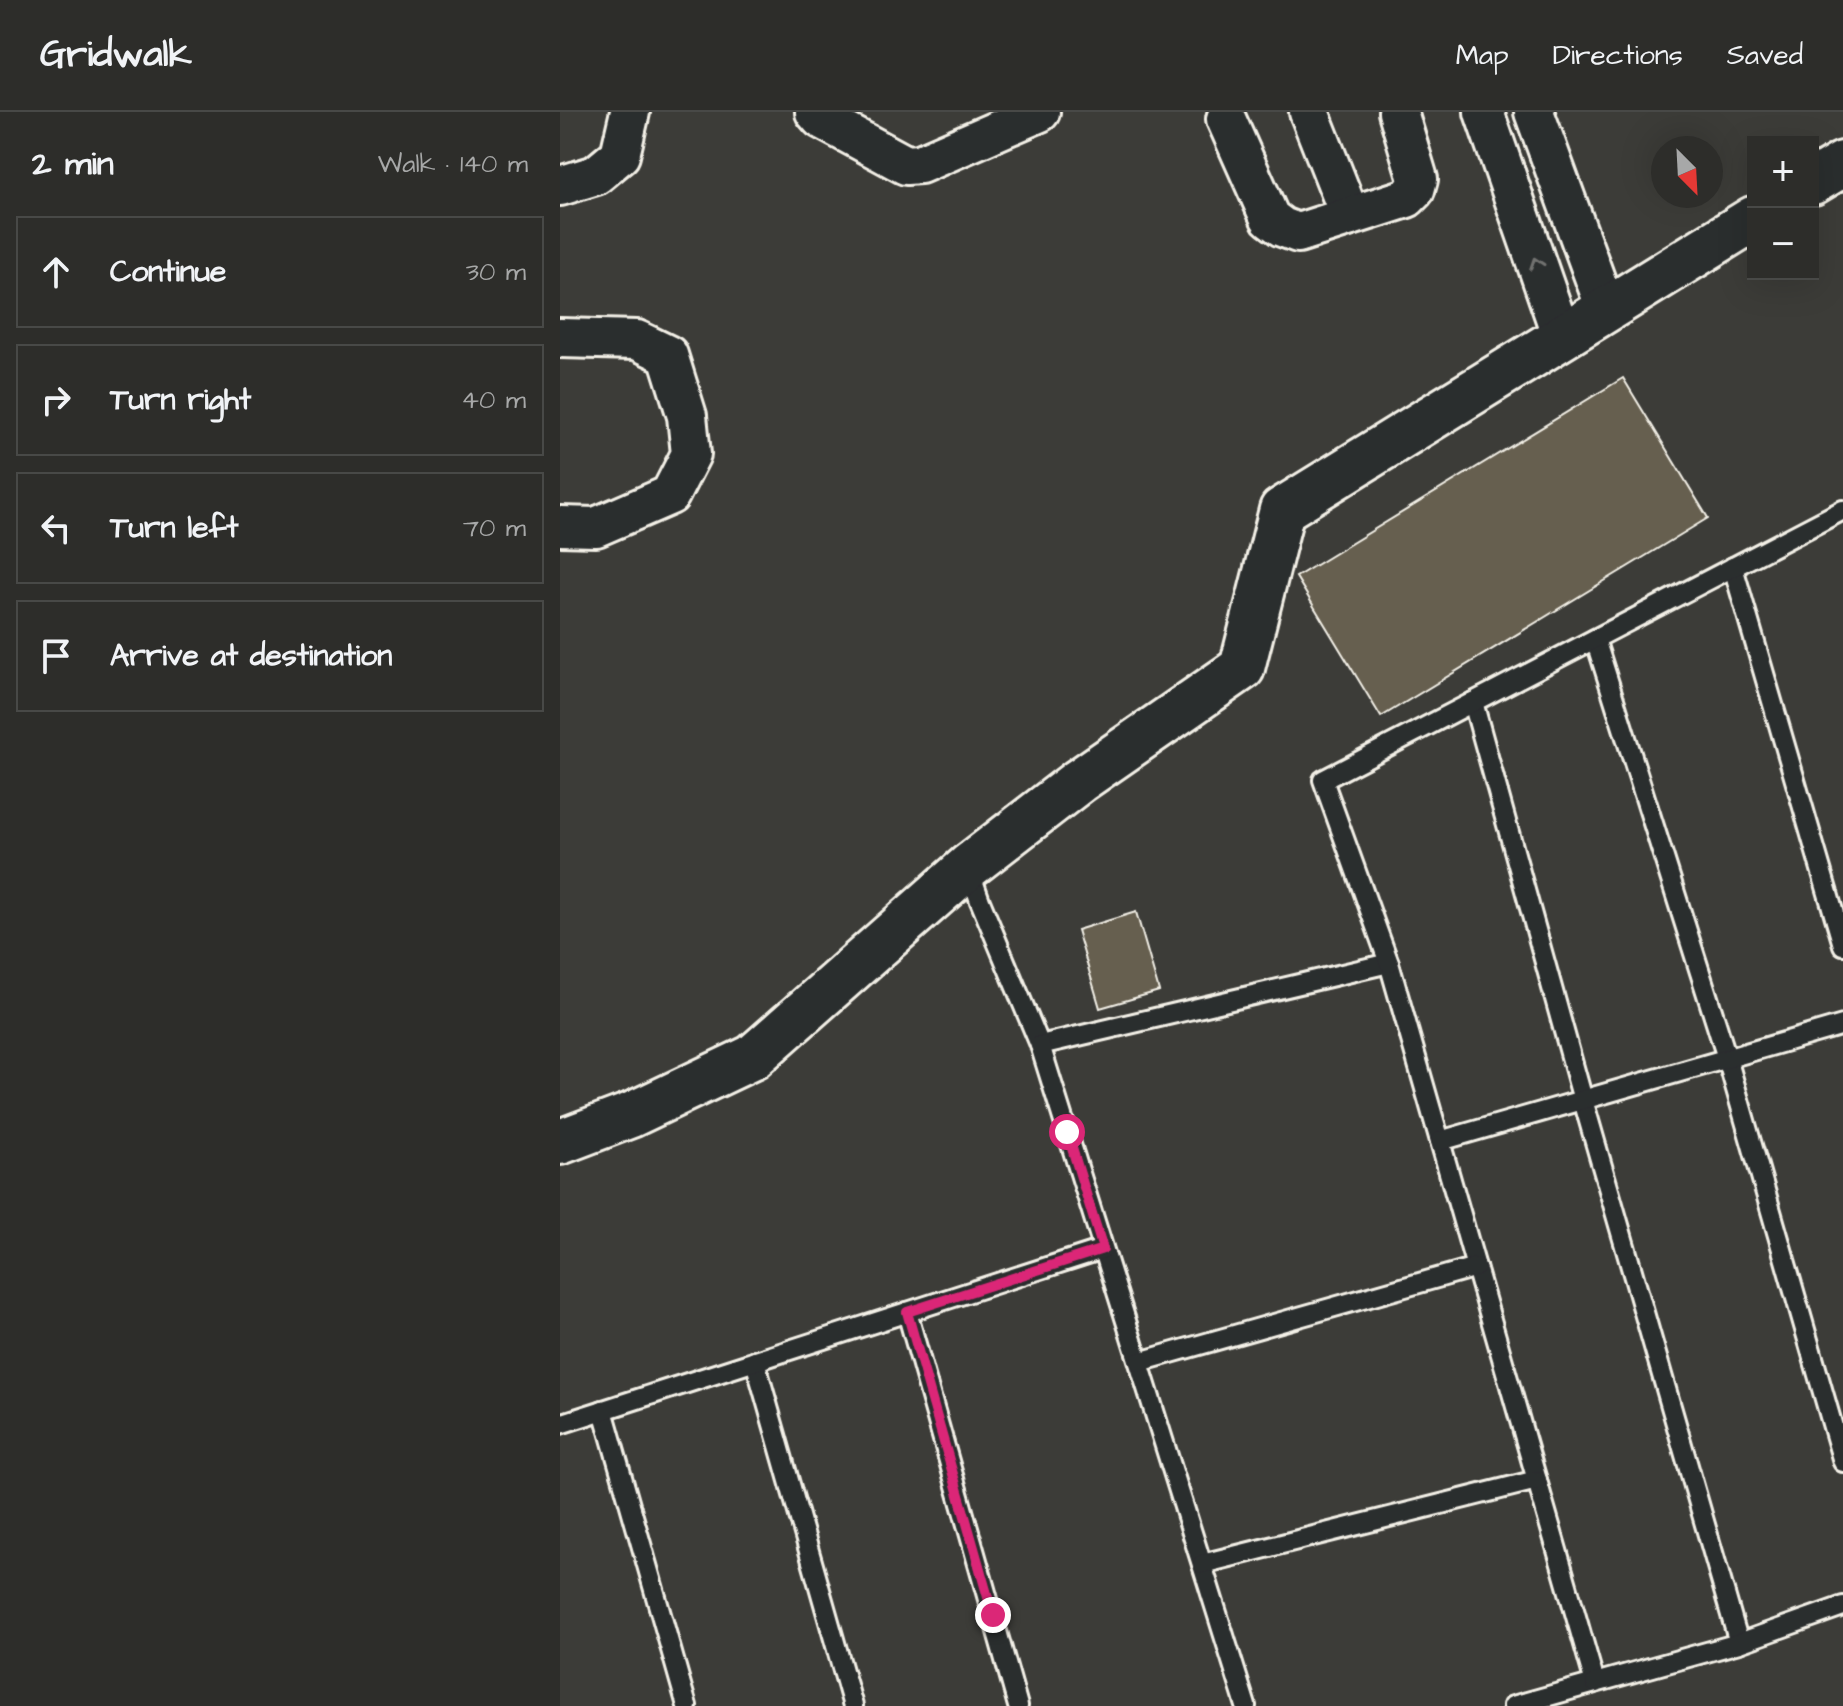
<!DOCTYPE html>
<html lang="en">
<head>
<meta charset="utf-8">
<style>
  body { margin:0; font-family:"Architects Daughter",sans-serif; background:#353532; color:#f1f3f6 }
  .controls { position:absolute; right:24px; top:24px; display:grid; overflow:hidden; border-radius:0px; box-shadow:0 8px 32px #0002 }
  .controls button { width:72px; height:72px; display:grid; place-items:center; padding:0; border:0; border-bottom:2px solid #484947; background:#2d2d2a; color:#f1f3f6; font:40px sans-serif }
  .compass { position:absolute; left:1091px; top:24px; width:72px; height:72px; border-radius:50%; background:#2d2d2a; box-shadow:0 8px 32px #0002; rotate:156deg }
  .stop { position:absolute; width:24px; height:24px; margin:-18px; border:6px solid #db2777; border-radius:50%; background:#fff }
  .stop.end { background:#db2777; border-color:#fff; box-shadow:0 2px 8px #0008 }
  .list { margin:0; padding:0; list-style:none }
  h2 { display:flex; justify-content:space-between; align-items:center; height:104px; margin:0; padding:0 32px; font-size:34px }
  h2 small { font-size:26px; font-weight:400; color:#a7a8a8 }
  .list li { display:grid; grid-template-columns:52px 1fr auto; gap:24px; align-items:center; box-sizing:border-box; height:112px; margin:0 16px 16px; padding:0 16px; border:2px solid #484947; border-radius:0px }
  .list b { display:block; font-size:30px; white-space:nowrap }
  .list em { font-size:26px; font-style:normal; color:#a7a8a8 }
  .icon { flex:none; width:44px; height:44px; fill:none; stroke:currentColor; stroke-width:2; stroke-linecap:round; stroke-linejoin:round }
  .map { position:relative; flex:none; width:1283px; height:1594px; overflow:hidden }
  header { display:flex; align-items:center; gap:48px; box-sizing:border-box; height:112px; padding:0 40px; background:#2d2d2a; border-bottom:2px solid #484947 }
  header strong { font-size:38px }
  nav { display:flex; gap:44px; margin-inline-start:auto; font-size:28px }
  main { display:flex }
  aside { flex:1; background:#2d2d2a }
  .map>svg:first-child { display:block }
</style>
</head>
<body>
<header>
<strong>Gridwalk</strong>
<nav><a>Map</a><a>Directions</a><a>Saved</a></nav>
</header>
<main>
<aside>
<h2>2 min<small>Walk · 140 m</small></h2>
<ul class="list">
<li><svg class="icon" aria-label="ahead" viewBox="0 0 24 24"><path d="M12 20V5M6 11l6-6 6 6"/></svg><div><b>Continue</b></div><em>30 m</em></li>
<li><svg class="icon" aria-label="right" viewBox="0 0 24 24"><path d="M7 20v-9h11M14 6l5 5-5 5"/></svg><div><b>Turn right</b></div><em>40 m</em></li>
<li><svg class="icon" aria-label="left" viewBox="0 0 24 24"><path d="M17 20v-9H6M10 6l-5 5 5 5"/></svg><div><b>Turn left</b></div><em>70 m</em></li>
<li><svg class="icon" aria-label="arrive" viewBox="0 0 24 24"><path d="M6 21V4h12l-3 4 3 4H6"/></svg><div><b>Arrive at destination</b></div></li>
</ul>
</aside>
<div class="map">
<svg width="1283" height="1594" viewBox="0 0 1283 1594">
  <rect width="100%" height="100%" fill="#3c3c38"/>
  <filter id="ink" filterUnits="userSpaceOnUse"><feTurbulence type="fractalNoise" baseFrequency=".0125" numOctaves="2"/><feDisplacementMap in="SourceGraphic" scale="16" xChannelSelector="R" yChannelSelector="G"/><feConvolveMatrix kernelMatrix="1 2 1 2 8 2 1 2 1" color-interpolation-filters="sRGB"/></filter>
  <g filter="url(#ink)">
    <!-- building -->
    <g fill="#665f4f" stroke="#f4f1e8" stroke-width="2">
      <polygon points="1063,266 1148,406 821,605 736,465"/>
      <polygon points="576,800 599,879 540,896 517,818"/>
    </g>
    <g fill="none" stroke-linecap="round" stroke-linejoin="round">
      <!-- service casing -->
      <g stroke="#f4f1e8" stroke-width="24">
        <g id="service">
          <polyline points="1173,455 1283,833"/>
          <polyline points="1035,527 1167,946 1283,1350"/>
          <polyline points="913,590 1023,988 1179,1531"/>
          <polyline points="409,757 420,789 480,933 829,851 1035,1571 953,1594"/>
          <polyline points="829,851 763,668 1283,398"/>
          <polyline points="480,933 686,1594"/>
          <polyline points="880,1029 1283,913"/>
          <polyline points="347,1200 458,1594"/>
          <polyline points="195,1249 293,1594"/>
          <polyline points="579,1250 916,1155"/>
          <polyline points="43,1298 127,1594"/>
          <polyline points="0,1312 543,1137"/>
          <polyline points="642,1452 977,1368"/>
          <polyline points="1035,1571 1179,1531 1283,1494"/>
        </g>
      </g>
      <!-- minor casing -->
      <g stroke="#f4f1e8" stroke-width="44">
        <g id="minor">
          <polyline points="255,0 261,7 346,53 360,52 480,0"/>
          <polyline points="749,0 790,104"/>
          <polyline points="924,0 1002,225"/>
          <polyline points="974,0 1046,197"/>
          <polyline points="666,7 710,106 722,115 738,121 847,86 855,78 858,67 838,0"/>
          <polyline points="0,74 36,63 60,43 70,0"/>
          <polyline points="0,226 77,228 108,243 127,304 131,342 110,383 36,415 0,414"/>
        </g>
      </g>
      <!-- tertiary casing -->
      <g stroke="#f4f1e8" stroke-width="50">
        <g id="tertiary">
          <polyline points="1253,70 1283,52"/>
          <polyline points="0,1030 71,1003 193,945 409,754 519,669 682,556 722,398 1193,107"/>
        </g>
      </g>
      <!-- service -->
      <use href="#service" stroke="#2a2d2e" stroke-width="18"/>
      <!-- minor -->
      <use href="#minor" stroke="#2a2d2e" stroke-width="38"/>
      <!-- tertiary -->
      <use href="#tertiary" stroke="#2a2d2e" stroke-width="44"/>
    </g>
    <!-- one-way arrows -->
    <defs><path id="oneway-chevron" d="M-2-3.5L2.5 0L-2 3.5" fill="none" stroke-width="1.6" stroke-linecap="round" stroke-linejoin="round" transform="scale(2)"/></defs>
    <use stroke="#71726f" href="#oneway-chevron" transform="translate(976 151) rotate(-109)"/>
  </g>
  <g fill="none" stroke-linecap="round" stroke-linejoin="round" filter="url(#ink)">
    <!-- route -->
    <polyline stroke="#db2777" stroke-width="10" points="433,1503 347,1200 543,1137 507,1020"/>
  </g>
</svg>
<div class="controls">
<button>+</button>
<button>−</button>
</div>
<svg class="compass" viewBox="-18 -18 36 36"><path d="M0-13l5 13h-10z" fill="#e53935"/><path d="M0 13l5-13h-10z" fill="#a7a8a8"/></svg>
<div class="stop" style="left:507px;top:1020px"></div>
<div class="stop end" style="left:433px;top:1503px"></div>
</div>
</main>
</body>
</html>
